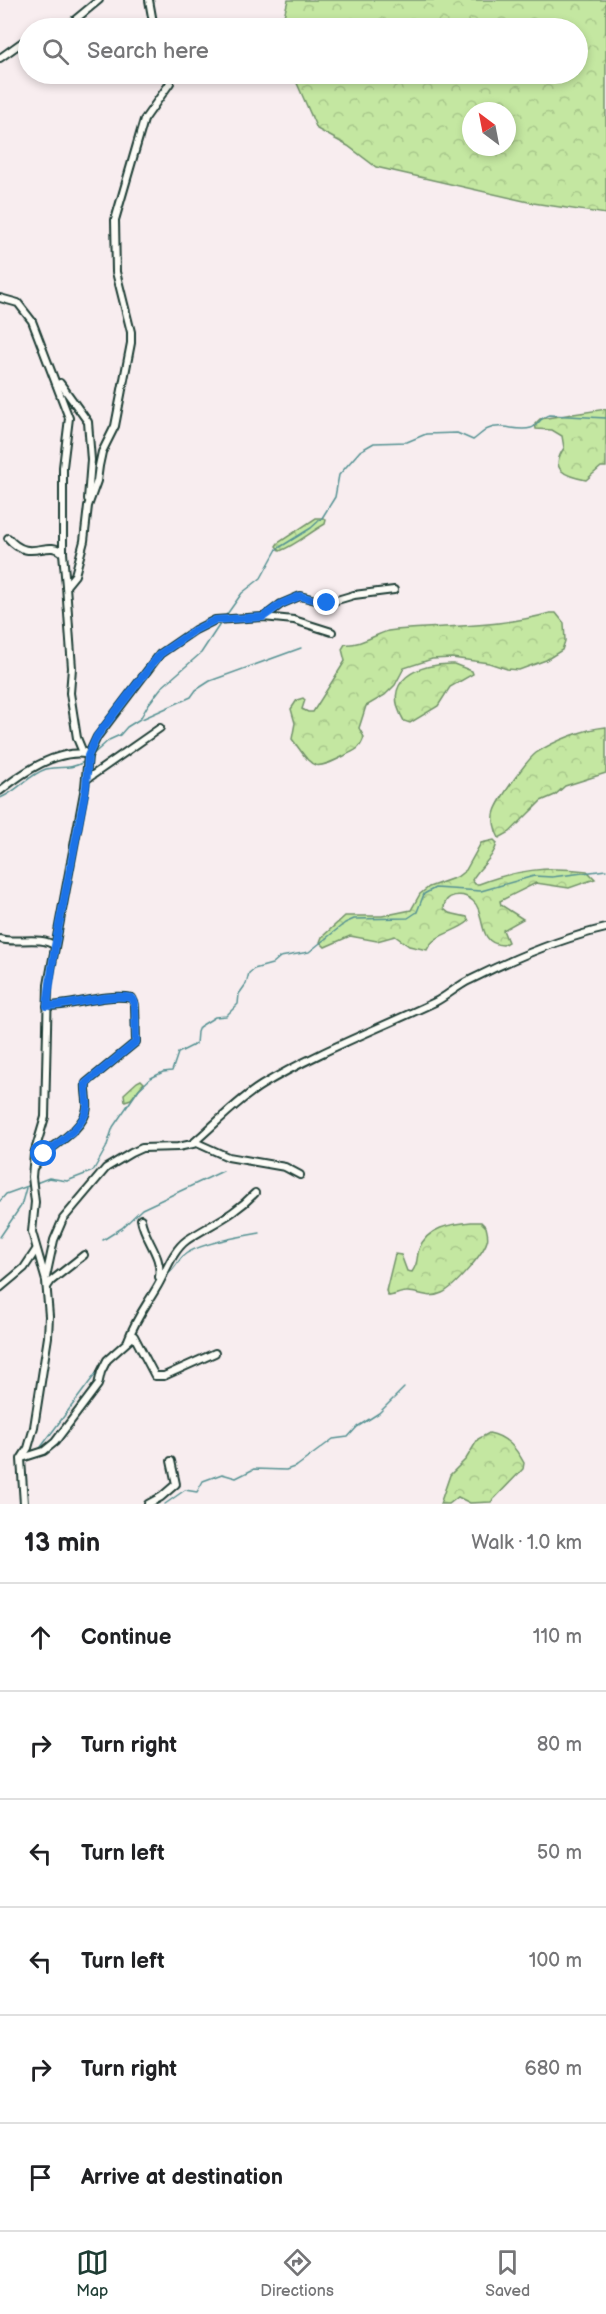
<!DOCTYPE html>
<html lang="en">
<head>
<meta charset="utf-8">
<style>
  body { margin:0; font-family:"Balsamiq Sans",sans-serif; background:#f6f6f6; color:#202124 }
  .compass { position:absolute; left:462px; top:102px; width:54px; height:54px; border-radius:50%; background:#fff; box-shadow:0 3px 9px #0003; rotate:328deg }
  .stop { position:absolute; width:18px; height:18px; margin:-14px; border:4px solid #1a73e8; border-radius:50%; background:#fff }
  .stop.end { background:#1a73e8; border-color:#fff; box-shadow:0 2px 6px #0008 }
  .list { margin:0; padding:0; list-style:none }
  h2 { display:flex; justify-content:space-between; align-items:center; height:78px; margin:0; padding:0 24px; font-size:26px }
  h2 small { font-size:20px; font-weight:400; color:#757577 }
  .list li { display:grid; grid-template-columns:39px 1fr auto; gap:18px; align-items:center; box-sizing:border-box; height:108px; padding:0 24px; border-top:2px solid #e0e0e0 }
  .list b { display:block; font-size:22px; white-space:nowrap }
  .list em { font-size:20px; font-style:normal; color:#757577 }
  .icon { flex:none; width:33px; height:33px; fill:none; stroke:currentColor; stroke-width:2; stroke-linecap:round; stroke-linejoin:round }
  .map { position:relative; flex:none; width:606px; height:1504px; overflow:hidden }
  .search { position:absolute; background:#fff; box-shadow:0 3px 9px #0003; left:18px; right:18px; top:18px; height:66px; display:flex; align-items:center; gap:15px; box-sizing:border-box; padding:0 21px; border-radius:33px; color:#757577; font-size:22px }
  .sheet { height:726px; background:#fff }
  nav { display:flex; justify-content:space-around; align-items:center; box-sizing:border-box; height:84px; border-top:2px solid #e0e0e0; background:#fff; font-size:16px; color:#757577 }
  nav a { display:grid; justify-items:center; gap:3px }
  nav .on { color:#1f3d34 }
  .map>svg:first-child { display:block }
</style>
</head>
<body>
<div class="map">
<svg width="606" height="1504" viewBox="0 0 606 1504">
  <defs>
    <pattern id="forest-crowns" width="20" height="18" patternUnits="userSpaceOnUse" patternTransform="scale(1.5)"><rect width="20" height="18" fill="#c4e7a1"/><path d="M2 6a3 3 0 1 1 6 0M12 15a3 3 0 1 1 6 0" fill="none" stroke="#a8c78b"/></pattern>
  </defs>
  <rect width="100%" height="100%" fill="#f8edef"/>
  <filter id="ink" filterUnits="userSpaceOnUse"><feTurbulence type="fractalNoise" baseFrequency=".0167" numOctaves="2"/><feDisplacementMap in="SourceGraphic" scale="12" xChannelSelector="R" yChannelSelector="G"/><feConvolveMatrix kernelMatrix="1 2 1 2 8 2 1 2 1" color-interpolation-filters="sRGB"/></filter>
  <g filter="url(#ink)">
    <!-- forest -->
    <g fill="url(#forest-crowns)" stroke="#72926a" stroke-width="1.5" fill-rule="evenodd">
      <path d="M288,0h318v214l-73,-11 -157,-36 -28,-21 -31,-17 -24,-55h285v-46h-297zM471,111h36v36h-36z"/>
      <path d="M606,409v58h-5l-15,13c-21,-4 -37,-10 -22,-32l-2,-12 -10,-6 -16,-1 -1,-5 5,-5z"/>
      <path d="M316,518h7l3,2 -1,4c-16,9 -28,20 -45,27l-4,-5 2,-3z"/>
      <path d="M550,613h6l8,10 1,18 -3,9 -16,10 -27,10 -12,-1 -18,-6 -37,-5 -20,1 -28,9 -9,17 -10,10 -19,11 -7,22 5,9c-4,13 -9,13 -20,19 -33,17 -31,11 -52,-17l3,-16 -4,-14 6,-9 6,-2 2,2 -3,9 6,3h5l32,-51 -3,-12 3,-5c14,2 29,-9 43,-13 18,-3 38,-3 56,-4 35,-2 72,-4 106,-14z"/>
      <path d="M454,664l18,7 1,3 -23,13 -12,19 -28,17 -6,-2c-24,-41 14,-58 50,-57z"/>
      <path d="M606,727v46l-41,13 -10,9 -14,6 -31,31 -11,6c-4,-7 -7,-19 -4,-27 4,-12 31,-50 41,-58 18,-12 48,-24 70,-26z"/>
      <path d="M494,840l3,3c-3,15 -18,24 -25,37l3,4h4c37,-14 68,-18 108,-13l8,8 -26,9 -33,-5 -36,18 1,4 22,14 -20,11 5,12 -5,3c-27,-1 -17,-33 -30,-44 -10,-9 -29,-8 -29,8l5,4 18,4 2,4c-13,12 -35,12 -42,29l-18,-4 -14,-10 -18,5 -27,-5 -25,11 -5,-5 2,-5 23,-21h37l29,-6 9,-16 9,-7 28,-10 9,-7 15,-27z"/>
      <polygon points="141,1080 144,1083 142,1085 131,1099 125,1101 124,1094 137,1082"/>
      <path d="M471,1222h10l5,5c1,5 3,10 1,14 -3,12 -33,47 -45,52 -15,7 -23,-2 -36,-1 -6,0 -12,4 -18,4l-2,-5 9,-37 6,1 6,16 5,1c7,-10 4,-14 7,-23 8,-22 32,-25 52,-27z"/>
      <path d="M489,1433c17,3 27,15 35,30l-1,6 -32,33 -21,1 -12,-6 -9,7h-9l10,-29 16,-16 12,-20z"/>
    </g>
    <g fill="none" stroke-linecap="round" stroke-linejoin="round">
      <!-- stream -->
      <g stroke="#569293" stroke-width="1.5">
        <path d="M225,617l17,-24 19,-15 16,-29 34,-21 11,-10 13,-21 4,-22 21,-24 14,-8 33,-1 19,-8 31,-1 16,7c5,-3 10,-9 15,-11 14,-6 29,3 43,-1 7,-2 9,-11 18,-13l57,3"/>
        <polyline points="142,719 191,697 196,690 210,681 301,648"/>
        <polyline points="90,757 109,740 120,735 127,727 140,719 148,705 161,688 201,653 222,621"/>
        <path d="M0,798c17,-6 28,-23 46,-29 15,-4 21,2 38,-7"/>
        <polyline points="36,1183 49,1178 67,1181 93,1171 106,1148 113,1127 139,1089 151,1078 163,1072 172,1071 178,1053 196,1044 197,1032 199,1027 215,1017 226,1016 238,1004 239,994 246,984 249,973 254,969 272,964 280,957 309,952 345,923 354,919 408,918 417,912 424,894 435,888 481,891 534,876 552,877 606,870"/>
        <polyline points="0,1201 6,1194 31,1185"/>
        <polyline points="0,1237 21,1206 26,1188"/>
        <polyline points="103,1240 122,1228 142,1209 223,1171"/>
        <path d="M134,1332l34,-58c7,-5 10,-13 15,-18 13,-12 59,-20 77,-23"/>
        <polyline points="38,1451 100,1368"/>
        <polyline points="165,1504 185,1490 197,1492 203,1481 222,1474 236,1478 254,1469 286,1470 297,1466 333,1439 348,1437 357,1427 379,1413 404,1388"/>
      </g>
      <!-- street casing -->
      <g stroke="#1f3d34" stroke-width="10">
        <g id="street">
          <polyline points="149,0 154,28"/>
          <polyline points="65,28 99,0"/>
          <polyline points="0,58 28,38"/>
          <polyline points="0,298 18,303 32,321 69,418 63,467 63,553 66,586"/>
          <polyline points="60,383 88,422 91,460 88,499"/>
          <path d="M8,538c22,26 39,0 55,15"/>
          <polyline points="264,617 281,604 300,596 327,603 354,595 394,590"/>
          <polyline points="88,756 97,737 160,654 195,630 215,620 263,617 294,620 332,632"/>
          <polyline points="87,779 160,728"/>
          <path d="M0,791c22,-18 55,-41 85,-37"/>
          <path d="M0,939c16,5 41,-4 55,7"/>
          <path d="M192,1144c23,-19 44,-43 70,-59 53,-32 116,-56 173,-83 12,-6 22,-16 35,-22 44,-22 88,-41 136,-52"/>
          <path d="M33,1168c4,-5 8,-11 12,-15 13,-10 41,-27 42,-46 1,-7 -2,-16 -1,-24l50,-41 -1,-37 -3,-7c-29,-5 -57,8 -85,8"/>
          <path d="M141,1219c3,20 22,37 18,58"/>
          <polyline points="46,1277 54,1240 63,1219 106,1168 131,1153 142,1148 178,1147 197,1143 228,1157 285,1167 300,1175"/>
          <polyline points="47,1287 51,1281 84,1255"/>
          <polyline points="0,1288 24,1268 36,1250"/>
          <path d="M128,1340c8,-22 18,-34 29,-53 9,-15 15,-36 30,-47 26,-17 46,-24 68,-47"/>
          <polyline points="22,1458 44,1451 55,1442 98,1385 101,1372 107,1360 134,1336 155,1376 164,1376 215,1353"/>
          <polyline points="24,1504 21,1459 28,1448 34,1427 48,1337 49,1316 46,1281 32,1232 35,1202 32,1177 34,1154 45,1117 48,985 85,787 88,756 82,750 77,738 70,693 72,668 66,586 75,575 84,541 88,506 97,481 99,466 102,452 115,426 131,343 131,332 116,272 115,220 144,120 170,83 167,74"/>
          <polyline points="148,1504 161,1497 176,1484 171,1461"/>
        </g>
      </g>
      <!-- street -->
      <use href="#street" stroke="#fdfcf7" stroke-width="6"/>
    </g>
  </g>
  <g fill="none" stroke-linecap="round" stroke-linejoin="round" filter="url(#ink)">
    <!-- route -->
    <path stroke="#1a73e8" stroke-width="8" d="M44,1154c13,-9 41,-29 43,-46 1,-7 -2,-17 -1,-25l50,-41 -1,-37 -3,-7c-28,-5 -57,8 -85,8l8,-60 31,-159 2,-31 9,-20 63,-82 35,-24 20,-10 48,-3 18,-13 19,-8 27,7"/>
  </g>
</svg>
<svg class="compass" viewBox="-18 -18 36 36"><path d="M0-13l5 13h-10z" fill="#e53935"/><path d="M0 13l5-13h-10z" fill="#757577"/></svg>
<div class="stop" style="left:44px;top:1154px"></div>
<div class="stop end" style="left:327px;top:603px"></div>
<div class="search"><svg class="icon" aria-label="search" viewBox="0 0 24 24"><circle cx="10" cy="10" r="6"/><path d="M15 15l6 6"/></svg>Search here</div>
</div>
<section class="sheet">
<h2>13 min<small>Walk · 1.0 km</small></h2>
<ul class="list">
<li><svg class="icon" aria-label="ahead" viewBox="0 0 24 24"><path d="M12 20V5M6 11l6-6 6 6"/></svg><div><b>Continue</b></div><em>110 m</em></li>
<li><svg class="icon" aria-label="right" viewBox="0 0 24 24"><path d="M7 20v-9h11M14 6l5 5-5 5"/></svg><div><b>Turn right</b></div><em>80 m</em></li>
<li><svg class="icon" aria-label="left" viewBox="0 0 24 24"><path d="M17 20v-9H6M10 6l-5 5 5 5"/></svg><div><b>Turn left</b></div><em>50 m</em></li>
<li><svg class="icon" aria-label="left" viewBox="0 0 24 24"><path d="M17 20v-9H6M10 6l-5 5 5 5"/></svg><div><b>Turn left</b></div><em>100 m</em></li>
<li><svg class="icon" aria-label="right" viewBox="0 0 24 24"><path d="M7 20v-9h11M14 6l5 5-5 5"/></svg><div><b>Turn right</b></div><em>680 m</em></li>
<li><svg class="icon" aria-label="arrive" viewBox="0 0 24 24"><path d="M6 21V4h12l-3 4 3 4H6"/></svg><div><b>Arrive at destination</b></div></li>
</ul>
</section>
<nav>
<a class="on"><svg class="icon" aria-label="map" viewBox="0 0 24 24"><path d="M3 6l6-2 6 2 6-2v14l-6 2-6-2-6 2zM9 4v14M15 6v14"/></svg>Map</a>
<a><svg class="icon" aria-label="directions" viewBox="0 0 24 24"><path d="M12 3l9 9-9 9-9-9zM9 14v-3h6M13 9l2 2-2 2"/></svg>Directions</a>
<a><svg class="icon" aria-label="saved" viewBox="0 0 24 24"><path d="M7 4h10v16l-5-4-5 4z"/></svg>Saved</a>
</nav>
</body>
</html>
